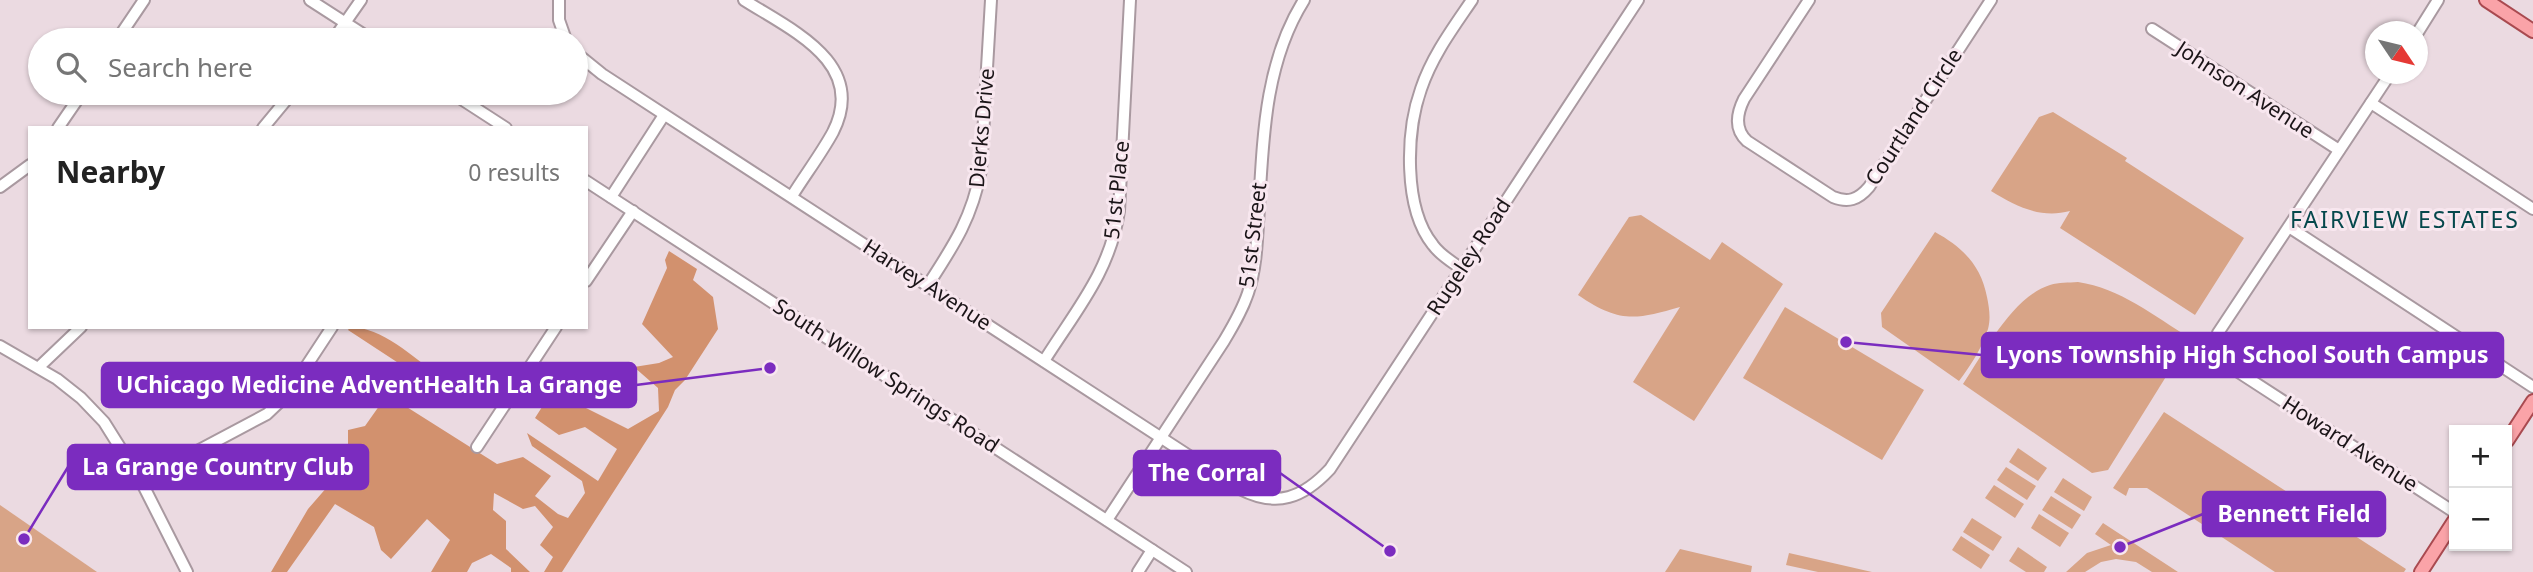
<!DOCTYPE html>
<html lang="en">
<head>
<meta charset="utf-8">
<style>
  body { margin:0; font-family:"Noto Sans",sans-serif; background:#f2f2f2; color:#222 }
  .controls { position:absolute; right:21px; bottom:21px; display:grid; overflow:hidden; border-radius:0px; box-shadow:0 2px 5px #0004 }
  .controls button { width:63px; height:63px; display:grid; place-items:center; padding:0; border:0; border-bottom:2px solid #e0e0e0; background:#fff; color:#222; font:35px sans-serif }
  .compass { position:absolute; left:2365px; top:21px; width:63px; height:63px; border-radius:50%; background:#fff; box-shadow:0 2px 5px #0004; rotate:125deg }
  .list { margin:0; padding:0; list-style:none }
  h2 { display:flex; justify-content:space-between; align-items:center; height:91px; margin:0; padding:0 28px; font-size:30px }
  h2 small { font-size:23px; font-weight:400; color:#767676 }
  .icon { flex:none; width:38px; height:38px; fill:none; stroke:currentColor; stroke-width:2; stroke-linecap:round; stroke-linejoin:round }
  .map { position:relative; flex:none; width:2533px; height:572px; overflow:hidden }
  .search { position:absolute; background:#fff; box-shadow:0 2px 5px #0004; left:28px; top:28px; width:560px; height:77px; display:flex; align-items:center; gap:18px; box-sizing:border-box; padding:0 24px; border-radius:38px; color:#767676; font-size:26px }
  .panel { position:absolute; background:#fff; box-shadow:0 2px 5px #0004; left:28px; top:126px; width:560px; height:203px; border-radius:0px }
  .map>svg:first-child { display:block }
</style>
</head>
<body>
<div class="map">
<svg width="2533" height="572" viewBox="0 0 2533 572">
  <rect width="100%" height="100%" fill="#ebdae1"/>
  <!-- green -->
  <g fill="#d8a487">
    <path d="M2053,112l74,46 -2,3 119,77 -49,77 -135,-87 10,-17c-30,8 -54,-5 -79,-20l48,-74z"/>
    <path d="M1641,215l69,45 12,-18 61,42 -89,137 -61,-39 47,-75c-45,13 -61,16 -102,-12l51,-78z"/>
    <path d="M1935,232c27,15 46,33 52,65 2,10 4,21 1,32 -6,19 -17,36 -29,52l-77,-54 -1,-14z"/>
    <path d="M2078,282c42,6 76,34 112,56l-82,132 -16,3 -129,-89c21,-31 49,-87 87,-99 9,-3 18,-2 28,-3z"/>
    <polygon points="1785,307 1924,390 1882,460 1743,378"/>
    <polygon points="2164,412 2406,569 2404,572 2275,572 2147,488 2129,488 2126,496 2113,488"/>
    <polygon points="2018,448 2047,468 2038,481 2009,462"/>
    <polygon points="2006,467 2036,486 2027,500 1997,480"/>
    <polygon points="2063,478 2092,497 2084,511 2054,492"/>
    <polygon points="1994,485 2024,504 2015,518 1985,498"/>
    <polygon points="2051,496 2081,515 2072,529 2042,510"/>
    <polygon points="0,505 97,572 0,572"/>
    <polygon points="2039,514 2069,533 2060,547 2031,528"/>
    <polygon points="1972,518 2002,537 1993,551 1963,532"/>
    <polygon points="2103,523 2178,572 2152,572 2136,562 2116,559 2101,562 2085,572 2066,572 2087,553 2111,545 2095,534"/>
    <polygon points="1961,536 1990,555 1981,569 1952,550"/>
    <polygon points="2018,547 2047,567 2044,572 2026,572 2009,561"/>
    <polygon points="1680,549 1752,566 1751,572 1665,572"/>
    <polygon points="1789,553 1872,572 1818,572 1786,565"/>
  </g>
  <!-- forest -->
  <path fill="#d2916e" d="M669,251l28,18 -4,11 20,17 5,32 -33,51 -10,10 -7,17 -106,165h-18l9,-15 -13,-12 13,-18 -18,-21 -12,3 -29,-16 -1,17 13,11v28l24,23h-19v-4l-20,-14 -19,9 -5,9h-36l19,-32 -23,-21 -36,40 -10,-9 -7,-23 -39,-23 -48,68h-16l37,-63 40,-46v-33l17,-4 41,-58 -58,-38 2,-3c32,0 63,30 88,48l-21,8 -15,21 95,60 26,-7 28,19 -16,20 23,18 10,4 17,-25 -3,-12 -50,-35 -5,-13 71,48 19,-32 -32,-22 -26,8 -24,-17 7,-11 30,-6 56,28 31,-18 -1,-23 -24,-21 25,-4 14,-6 -31,-33 25,-56 -2,-8z"/>
  <g fill="none" stroke-linecap="round" stroke-linejoin="round">
    <!-- minor casing -->
    <g stroke="#a999a0" stroke-width="14">
      <g id="minor">
        <polyline points="310,0 372,40"/>
        <polyline points="559,0 559,20 566,40"/>
        <path d="M744,0c47,30 124,63 89,132 -12,22 -28,43 -41,64"/>
        <path d="M1809,0l-65,99c-7,14 -10,30 3,42l86,56c15,6 25,3 36,-10l122,-187"/>
        <polyline points="2152,29 2339,150"/>
        <polyline points="2418,32 2438,0"/>
        <polyline points="117,40 144,0"/>
        <polyline points="333,40 361,0"/>
        <path d="M576,53l26,21 638,415c37,19 63,9 90,-20l308,-469"/>
        <polyline points="2390,74 2218,333 2213,349 2223,362 2454,512"/>
        <polyline points="452,93 506,128"/>
        <polyline points="2371,103 2533,209"/>
        <polyline points="58,128 82,93"/>
        <polyline points="263,128 292,93"/>
        <polyline points="586,181 1186,572"/>
        <polyline points="0,187 30,165"/>
        <polyline points="611,197 664,115"/>
        <polyline points="2289,227 2533,387"/>
        <path d="M1462,269c-10,-7 -22,-14 -29,-24 -30,-37 -27,-114 -12,-156 11,-33 32,-61 51,-89"/>
        <polyline points="586,281 633,211"/>
        <path d="M928,285c26,-40 44,-67 53,-115l10,-170"/>
        <polyline points="0,346 57,379 81,398 104,422 141,481 187,572"/>
        <path d="M1044,361c32,-51 66,-89 75,-150l11,-211"/>
        <polyline points="39,367 81,327"/>
        <polyline points="477,447 556,327"/>
        <polyline points="141,481 267,414 288,394 332,327"/>
        <path d="M1107,520l117,-179c9,-15 18,-30 24,-48 9,-27 9,-57 11,-85 4,-71 6,-146 45,-208"/>
        <polyline points="1138,572 1152,550"/>
      </g>
    </g>
    <!-- major casing -->
    <g stroke="#a94a50" stroke-width="16">
      <g id="major">
        <polyline points="2486,0 2533,31"/>
        <polyline points="2507,441 2533,401"/>
        <polyline points="2421,572 2454,521"/>
      </g>
    </g>
    <!-- minor -->
    <use href="#minor" stroke="#fff" stroke-width="10"/>
    <!-- major -->
    <use href="#major" stroke="#faa3a8" stroke-width="12"/>
  </g>
  <g text-anchor="middle" stroke-width="6" stroke-linejoin="round" paint-order="stroke">
    <!-- street labels -->
    <g font-size="21" fill="#1b1518" stroke="#f8e7ef">
      <text transform="translate(2245 90) rotate(33)" y="7">Johnson Avenue</text>
      <text transform="translate(1914 117) rotate(-57)" y="7">Courtland Circle</text>
      <text transform="translate(982 128) rotate(-85)" y="7">Dierks Drive</text>
      <text transform="translate(1117 190) rotate(-84)" y="7">51st Place</text>
      <text transform="translate(1253 235) rotate(-83)" y="7">51st Street</text>
      <text transform="translate(1469 257) rotate(-57)" y="7">Rugeley Road</text>
      <text transform="translate(927 285) rotate(33)" y="7">Harvey Avenue</text>
      <text transform="translate(886 376) rotate(33)" y="7">South Willow Springs Road</text>
      <text transform="translate(2350 444) rotate(33)" y="7">Howard Avenue</text>
    </g>
    <!-- neighbourhood labels -->
    <g font-size="23" letter-spacing="2" fill="#05484c" stroke="#f8e7ef">
      <text x="2405" y="228">FAIRVIEW ESTATES</text>
    </g>
  </g>
  <!-- callouts -->
  <path fill="none" stroke="#7b2cbf" stroke-width="2.5" d="M1846 342L1982 355M770 368L636 385M24 539L68 467M1390 551L1280 473M2120 547L2203 514"/>
  <g fill="#7b2cbf" stroke="#f8e7ef" stroke-width="2.5">
    <circle cx="1846" cy="342" r="7"/>
    <circle cx="770" cy="368" r="7"/>
    <circle cx="24" cy="539" r="7"/>
    <circle cx="1390" cy="551" r="7"/>
    <circle cx="2120" cy="547" r="7"/>
  </g>
  <g fill="#7b2cbf" stroke="#7b2cbf" stroke-width="2.5">
    <rect x="1982" y="333" width="521" height="44" rx="7"/>
    <rect x="102" y="363" width="534" height="44" rx="7"/>
    <rect x="68" y="445" width="300" height="44" rx="7"/>
    <rect x="1134" y="451" width="146" height="44" rx="7"/>
    <rect x="2203" y="492" width="182" height="44" rx="7"/>
  </g>
  <g font-size="23" text-anchor="middle" font-weight="bold" fill="#fff">
    <text x="2242" y="363">Lyons Township High School South Campus</text>
    <text x="369" y="393">UChicago Medicine AdventHealth La Grange</text>
    <text x="218" y="475">La Grange Country Club</text>
    <text x="1207" y="481">The Corral</text>
    <text x="2294" y="522">Bennett Field</text>
  </g>
</svg>
<div class="controls">
<button>+</button>
<button>−</button>
</div>
<svg class="compass" viewBox="-18 -18 36 36"><path d="M0-13l5 13h-10z" fill="#e53935"/><path d="M0 13l5-13h-10z" fill="#767676"/></svg>
<div class="search"><svg class="icon" aria-label="search" viewBox="0 0 24 24"><circle cx="10" cy="10" r="6"/><path d="M15 15l6 6"/></svg>Search here</div>
<section class="panel">
<h2>Nearby<small>0 results</small></h2>
<ul class="list">
</ul>
</section>
</div>
</body>
</html>
